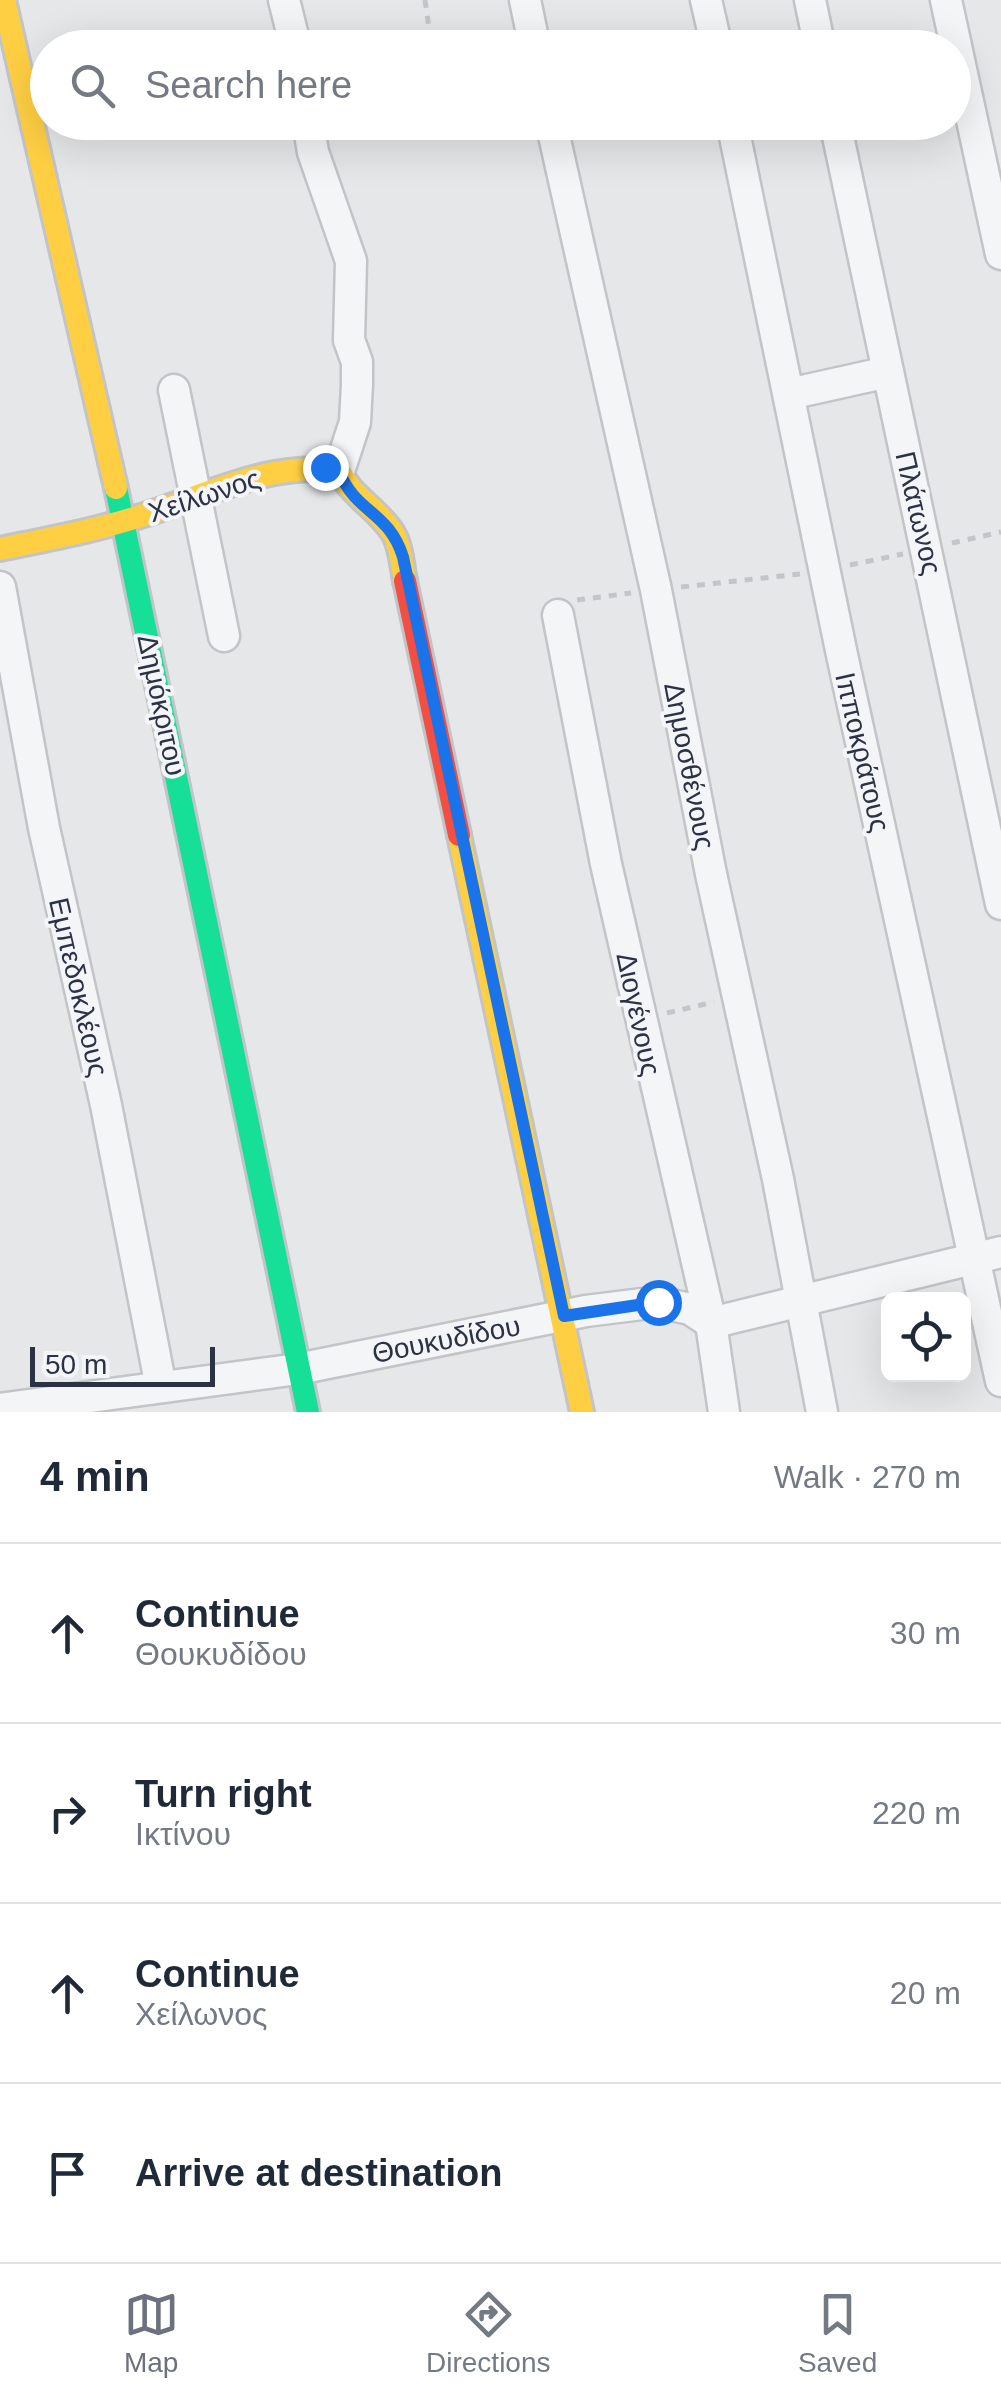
<!DOCTYPE html>
<html lang="en">
<head>
<meta charset="utf-8">
<style>
  body { margin:0; font-family:Arial,sans-serif; background:#f2f2f3; color:#1f2937 }
  .controls { position:absolute; right:30px; bottom:30px; display:grid; overflow:hidden; border-radius:15px; box-shadow:0 10px 40px #0002 }
  .controls button { width:90px; height:90px; display:grid; place-items:center; padding:0; border:0; border-bottom:2px solid #e0e1e3; background:#fff; color:#1f2937; font:50px sans-serif }
  .scale { position:absolute; left:30px; bottom:25px; width:185px; box-sizing:border-box; padding-left:10px; border:5px solid #2b3244; border-top:0; font-size:28px; line-height:35px; white-space:nowrap; color:#2b3244; -webkit-text-stroke:8px #f3f5f8; paint-order:stroke }
  .stop { position:absolute; width:30px; height:30px; margin:-22px; border:8px solid #1a73e8; border-radius:50%; background:#fff }
  .stop.end { background:#1a73e8; border-color:#fff; box-shadow:0 2px 10px #0008 }
  .list { margin:0; padding:0; list-style:none }
  h2 { display:flex; justify-content:space-between; align-items:center; height:130px; margin:0; padding:0 40px; font-size:42px }
  h2 small { font-size:32px; font-weight:400; color:#747a83 }
  .list li { display:grid; grid-template-columns:65px 1fr auto; gap:30px; align-items:center; box-sizing:border-box; height:180px; padding:0 40px; border-top:2px solid #e0e1e3 }
  .list b { display:block; font-size:38px; white-space:nowrap }
  .list p { margin:0; font-size:32px; white-space:nowrap; color:#747a83 }
  .list em { font-size:32px; font-style:normal; color:#747a83 }
  .icon { flex:none; width:55px; height:55px; fill:none; stroke:currentColor; stroke-width:2; stroke-linecap:round; stroke-linejoin:round }
  .map { position:relative; flex:none; width:1001px; height:1412px; overflow:hidden }
  .search { position:absolute; background:#fff; box-shadow:0 10px 40px #0002; left:30px; right:30px; top:30px; height:110px; display:flex; align-items:center; gap:25px; box-sizing:border-box; padding:0 35px; border-radius:55px; color:#747a83; font-size:38px }
  .sheet { height:850px; background:#fff }
  nav { display:flex; justify-content:space-around; align-items:center; box-sizing:border-box; height:140px; border-top:2px solid #e0e1e3; background:#fff; font-size:28px; color:#747a83 }
  nav a { display:grid; justify-items:center; gap:5px }
  nav .on { color:#6c717e }
  .map>svg:first-child { display:block }
</style>
</head>
<body>
<div class="map">
<svg width="1001" height="1412" viewBox="0 0 1001 1412">
  <rect width="100%" height="100%" fill="#e5e7e9"/>
  <g fill="none" stroke-linecap="round" stroke-linejoin="round">
    <!-- street casing -->
    <g stroke="#c2c4c7" stroke-width="35">
      <g id="street">
        <polyline points="284,0 296,48"/>
        <polyline points="525,0 535,48"/>
        <polyline points="706,0 717,48"/>
        <polyline points="810,0 820,48"/>
        <polyline points="946,0 1001,254"/>
        <polyline points="308,122 313,152 351,261 349,340 357,362 357,384 355,422 339,471"/>
        <polyline points="551,122 656,590 711,874 778,1179 822,1412"/>
        <polyline points="732,122 842,655 1001,1381"/>
        <polyline points="835,122 1001,904"/>
        <polyline points="174,390 224,636"/>
        <polyline points="789,394 888,372"/>
        <polyline points="0,587 44,828 106,1105 161,1387"/>
        <polyline points="558,615 606,864 711,1323 724,1412"/>
        <polyline points="0,1409 298,1369 586,1311 658,1302 690,1309 711,1323 1001,1252"/>
      </g>
    </g>
    <!-- fast casing -->
    <g stroke="#c2c4c7" stroke-width="28">
      <polyline id="fast" points="116,488 308,1412"/>
    </g>
    <!-- slow casing -->
    <g stroke="#c2c4c7" stroke-width="28">
      <g id="slow">
        <polyline points="4,0 116,488"/>
        <path d="M0,549c48,-10 97,-19 144,-34 64,-20 126,-54 195,-44 13,26 39,38 54,62 8,13 9,33 12,48"/>
        <polyline points="459,835 582,1412"/>
      </g>
    </g>
    <!-- jam casing -->
    <g stroke="#c2c4c7" stroke-width="28">
      <polyline id="jam" points="405,581 459,835"/>
    </g>
    <!-- path -->
    <g stroke="#c4c5c9" stroke-width="5" stroke-dasharray="8 8" stroke-linecap="butt">
      <polyline points="425,0 430,35"/>
      <polyline points="952,543 1001,532"/>
      <polyline points="850,565 903,554"/>
      <polyline points="681,587 800,574"/>
      <polyline points="577,600 631,593"/>
      <polyline points="667,1013 714,1002"/>
    </g>
    <!-- street -->
    <use href="#street" stroke="#f4f5f6" stroke-width="30"/>
    <!-- fast -->
    <use href="#fast" stroke="#16e098" stroke-width="22"/>
    <!-- slow -->
    <use href="#slow" stroke="#ffcf43" stroke-width="22"/>
    <!-- jam -->
    <use href="#jam" stroke="#f24e42" stroke-width="22"/>
  </g>
  <g fill="none" stroke-linecap="round" stroke-linejoin="round">
    <!-- route -->
    <path stroke="#1a73e8" stroke-width="12" d="M325,467l14,4c17,43 49,39 64,86l161,759 94,-14"/>
  </g>
  <g text-anchor="middle" stroke-width="8" stroke-linejoin="round" paint-order="stroke">
    <!-- street labels -->
    <g font-size="28" fill="#2b3244" stroke="#f3f5f8">
      <text transform="translate(204 495) rotate(-18)" y="10">Χείλωνος</text>
      <text transform="translate(919 513) rotate(77)" y="10">Πλάτωνος</text>
      <text transform="translate(162 705) rotate(78)" y="10">Δημόκριτου</text>
      <text transform="translate(863 752) rotate(77)" y="10">Ιπποκράτους</text>
      <text transform="translate(690 766) rotate(79)" y="10">Δημοσθένους</text>
      <text transform="translate(79 987) rotate(77)" y="10">Εμπεδοκλέους</text>
      <text transform="translate(639 1014) rotate(78)" y="10">Διογένους</text>
      <text transform="translate(446 1339) rotate(-11)" y="10">Θουκυδίδου</text>
    </g>
  </g>
</svg>
<div class="controls">
<button><svg class="icon" aria-label="locate" viewBox="0 0 24 24"><circle cx="12" cy="12" r="6"/><path d="M12 2v4M12 18v4M2 12h4M18 12h4"/></svg></button>
</div>
<div class="scale">50 m</div>
<div class="stop" style="left:658px;top:1302px"></div>
<div class="stop end" style="left:325px;top:467px"></div>
<div class="search"><svg class="icon" aria-label="search" viewBox="0 0 24 24"><circle cx="10" cy="10" r="6"/><path d="M15 15l6 6"/></svg>Search here</div>
</div>
<section class="sheet">
<h2>4 min<small>Walk · 270 m</small></h2>
<ul class="list">
<li><svg class="icon" aria-label="ahead" viewBox="0 0 24 24"><path d="M12 20V5M6 11l6-6 6 6"/></svg><div><b>Continue</b><p>Θουκυδίδου</p></div><em>30 m</em></li>
<li><svg class="icon" aria-label="right" viewBox="0 0 24 24"><path d="M7 20v-9h11M14 6l5 5-5 5"/></svg><div><b>Turn right</b><p>Ικτίνου</p></div><em>220 m</em></li>
<li><svg class="icon" aria-label="ahead" viewBox="0 0 24 24"><path d="M12 20V5M6 11l6-6 6 6"/></svg><div><b>Continue</b><p>Χείλωνος</p></div><em>20 m</em></li>
<li><svg class="icon" aria-label="arrive" viewBox="0 0 24 24"><path d="M6 21V4h12l-3 4 3 4H6"/></svg><div><b>Arrive at destination</b></div></li>
</ul>
</section>
<nav>
<a class="on"><svg class="icon" aria-label="map" viewBox="0 0 24 24"><path d="M3 6l6-2 6 2 6-2v14l-6 2-6-2-6 2zM9 4v14M15 6v14"/></svg>Map</a>
<a><svg class="icon" aria-label="directions" viewBox="0 0 24 24"><path d="M12 3l9 9-9 9-9-9zM9 14v-3h6M13 9l2 2-2 2"/></svg>Directions</a>
<a><svg class="icon" aria-label="saved" viewBox="0 0 24 24"><path d="M7 4h10v16l-5-4-5 4z"/></svg>Saved</a>
</nav>
</body>
</html>
